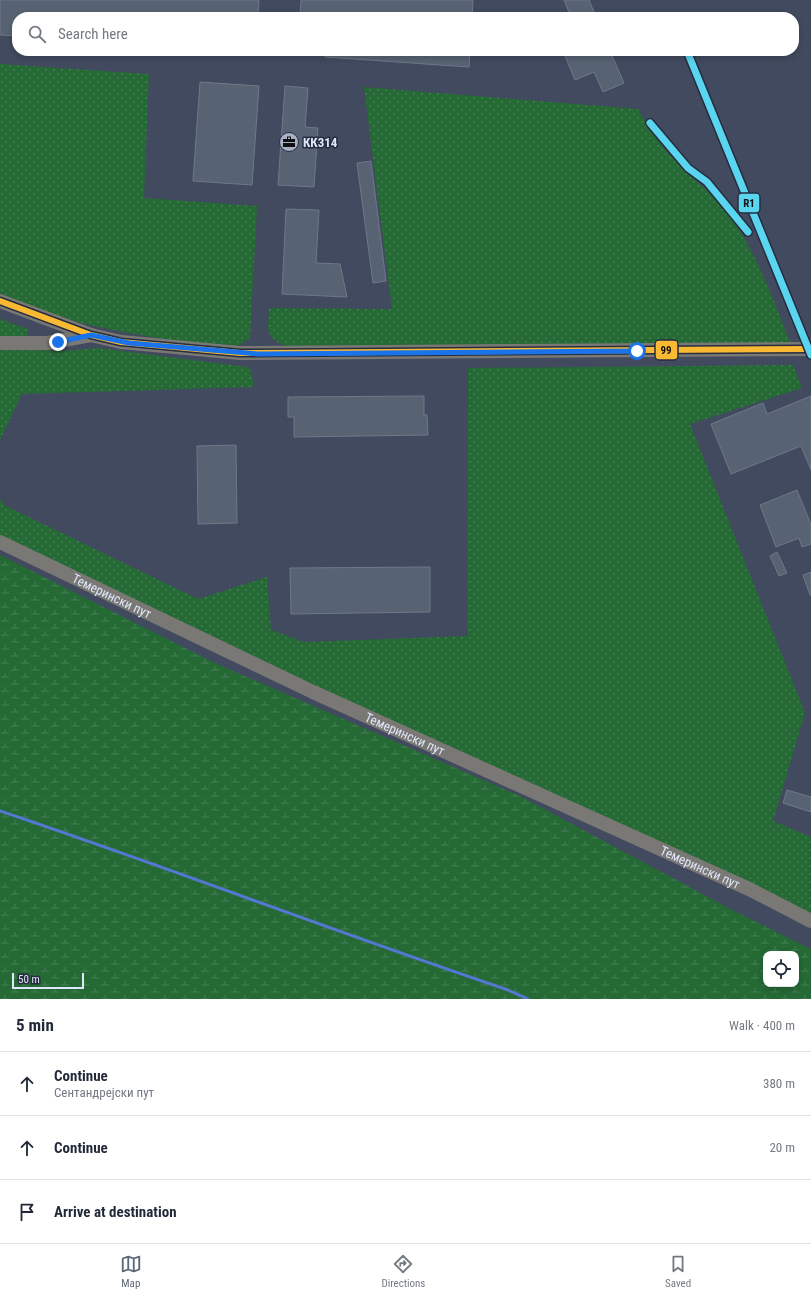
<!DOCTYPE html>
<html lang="en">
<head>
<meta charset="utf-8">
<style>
  body { margin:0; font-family:"Roboto Condensed",sans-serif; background:#f2f2f3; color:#1f2937 }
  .controls { position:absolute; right:12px; bottom:12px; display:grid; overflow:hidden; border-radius:8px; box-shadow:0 2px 6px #0003 }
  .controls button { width:36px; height:36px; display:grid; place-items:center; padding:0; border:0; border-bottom:1px solid #e0e1e3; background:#fff; color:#1f2937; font:20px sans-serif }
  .scale { position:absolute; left:12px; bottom:10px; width:72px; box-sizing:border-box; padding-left:4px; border:2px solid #dfe8fb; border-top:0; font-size:11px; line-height:14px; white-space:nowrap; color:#dfe8fb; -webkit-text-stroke:3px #252d3e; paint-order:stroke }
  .stop { position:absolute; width:12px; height:12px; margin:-9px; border:3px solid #1a73e8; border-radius:50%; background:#fff }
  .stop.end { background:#1a73e8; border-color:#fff; box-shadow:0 1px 4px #0008 }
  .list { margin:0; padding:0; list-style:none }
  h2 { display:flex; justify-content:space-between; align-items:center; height:52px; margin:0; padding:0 16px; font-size:17px }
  h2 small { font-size:13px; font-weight:400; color:#747a83 }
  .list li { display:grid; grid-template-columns:26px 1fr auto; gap:12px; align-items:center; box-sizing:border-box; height:64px; padding:0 16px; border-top:1px solid #e0e1e3 }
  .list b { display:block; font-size:15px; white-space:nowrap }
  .list p { margin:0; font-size:13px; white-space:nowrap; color:#747a83 }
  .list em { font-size:13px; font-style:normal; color:#747a83 }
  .icon { flex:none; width:22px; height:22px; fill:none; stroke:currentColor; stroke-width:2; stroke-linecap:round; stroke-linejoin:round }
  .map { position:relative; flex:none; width:811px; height:999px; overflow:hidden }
  .search { position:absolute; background:#fff; box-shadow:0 2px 6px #0003; left:12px; right:12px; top:12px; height:44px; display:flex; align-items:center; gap:10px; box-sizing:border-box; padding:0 14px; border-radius:16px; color:#747a83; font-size:15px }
  .sheet { height:244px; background:#fff }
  nav { display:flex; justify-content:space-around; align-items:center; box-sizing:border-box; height:56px; border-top:1px solid #e0e1e3; background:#fff; font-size:11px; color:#747a83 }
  nav a { display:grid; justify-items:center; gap:2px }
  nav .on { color:#5d6676 }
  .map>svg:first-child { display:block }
</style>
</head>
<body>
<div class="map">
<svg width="811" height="999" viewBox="0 0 811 999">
  <defs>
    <pattern id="grass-dots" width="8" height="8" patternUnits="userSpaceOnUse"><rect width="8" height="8" fill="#256935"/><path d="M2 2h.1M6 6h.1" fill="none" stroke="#447e53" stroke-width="1.8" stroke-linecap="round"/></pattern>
    <pattern id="wetland-marsh" width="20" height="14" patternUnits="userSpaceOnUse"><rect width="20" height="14" fill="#256935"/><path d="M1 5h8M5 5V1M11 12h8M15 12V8" fill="none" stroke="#447e53"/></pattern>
  </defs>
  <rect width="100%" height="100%" fill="#424a5f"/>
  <!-- grass -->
  <g fill="url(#grass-dots)">
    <path d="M0,64l149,10 -5,124 113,8 -7,132c-4,2 -9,7 -13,8 -22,3 -45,-3 -67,-6 -61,-10 -113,-19 -170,-46z"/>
    <path d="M364,87l274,22c14,27 32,48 54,68 12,12 25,21 35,34 29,41 46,87 64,134l-505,2c-22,-12 -18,-16 -17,-39l123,1z"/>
    <polygon points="0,319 28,329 28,335 23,340 0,340"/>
    <polygon points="98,348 247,367 251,371 254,387 22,394 0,440 0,349 62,351"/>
    <polygon points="793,365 802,388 690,424 805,713 773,821 811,837 811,923 0,543 0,499 4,505 198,599 267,577 271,630 304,642 467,636 468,368"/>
  </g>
  <!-- wetland -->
  <path fill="url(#wetland-marsh)" fill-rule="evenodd" d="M0,555l215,108 305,133 216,116 75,37v50h-811zM766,954h30v30h-30z"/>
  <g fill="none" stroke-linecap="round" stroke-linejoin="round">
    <!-- stream -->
    <path stroke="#5477d2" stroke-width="3" d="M0,811c170,57 338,122 508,179l20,9"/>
  </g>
  <!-- building -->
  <g fill="#576373" stroke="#6d7989">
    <polygon points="0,0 259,0 258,17 17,17 17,36 0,35"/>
    <polygon points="301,0 473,0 472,17 300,17"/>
    <polygon points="564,0 589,0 596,17 571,17"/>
    <polygon points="325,51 470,51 469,67 325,57"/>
    <polygon points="563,51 610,51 624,83 603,92 594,72 575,80"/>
    <polygon points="200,82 259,86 252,185 193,181"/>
    <polygon points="285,86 308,88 305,127 318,128 314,187 278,185"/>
    <polygon points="371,161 386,281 373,283 357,163"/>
    <polygon points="286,209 319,210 316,263 340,264 347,297 282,294"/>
    <polygon points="424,396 424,415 427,415 428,435 294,437 294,417 288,417 288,397"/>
    <polygon points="811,396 811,470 801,446 731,474 711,424 763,403 767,414"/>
    <polygon points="236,445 237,523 198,524 197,446"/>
    <polygon points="797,490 811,525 811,544 802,547 799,538 776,547 760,505"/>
    <polygon points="777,552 787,573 779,576 770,556"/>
    <polygon points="430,567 430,612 291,614 290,568"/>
    <polygon points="811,572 811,595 810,595 803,575"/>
    <polygon points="787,790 811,797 811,812 783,803"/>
  </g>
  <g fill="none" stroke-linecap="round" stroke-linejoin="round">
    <!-- secondary -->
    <g stroke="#7a7874" stroke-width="14">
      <polyline points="0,301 91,335 121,342 240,353 811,349"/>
      <polyline points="0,343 48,343 91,335"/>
      <path id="s1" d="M0,542l313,150 436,197 62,32"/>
    </g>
    <!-- bus-1 casing -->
    <g stroke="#252d3e" stroke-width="9">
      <polyline id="bus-1" points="0,301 91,335 121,342 240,353 811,349"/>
    </g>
    <!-- bus-1 -->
    <use href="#bus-1" stroke="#fab933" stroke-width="6"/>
    <!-- rail-1 casing -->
    <g stroke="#252d3e" stroke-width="10">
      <g id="rail-1">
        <polyline points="687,51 811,355"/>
        <polyline points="650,123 688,168 707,182 748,232"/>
      </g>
    </g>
    <!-- rail-1 -->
    <use href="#rail-1" stroke="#5ad5f0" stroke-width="7"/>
  </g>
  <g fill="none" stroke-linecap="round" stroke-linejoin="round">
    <!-- route -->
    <polyline stroke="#1a73e8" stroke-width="5" points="58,342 91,335 129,343 258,354 637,351"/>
  </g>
  <!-- icons -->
  <defs>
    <g id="office-disc" transform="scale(1)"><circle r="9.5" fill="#a8b1c4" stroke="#252d3e"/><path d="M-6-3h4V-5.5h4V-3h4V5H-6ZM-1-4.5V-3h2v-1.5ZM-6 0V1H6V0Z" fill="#111"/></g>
  </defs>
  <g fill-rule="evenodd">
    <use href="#office-disc" x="289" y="142"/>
  </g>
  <g text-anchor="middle" stroke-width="3" stroke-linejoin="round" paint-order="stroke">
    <!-- poi labels -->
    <g font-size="13" font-weight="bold" fill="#dfe8fb" stroke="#252d3e" text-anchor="start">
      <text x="303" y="147">КК314</text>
    </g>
    <!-- street labels -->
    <g font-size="13" fill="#dfe8fb" stroke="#252d3e">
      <text dy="5" stroke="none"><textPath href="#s1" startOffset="124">Темерински пут</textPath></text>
      <text dy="5" stroke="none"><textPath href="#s1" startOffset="448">Темерински пут</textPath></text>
      <text dy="5" stroke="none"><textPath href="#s1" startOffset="772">Темерински пут</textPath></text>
    </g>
  </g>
  <g stroke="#252d3e" stroke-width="1.5">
    <rect x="738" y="193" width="22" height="20" rx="4" fill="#5ad5f0"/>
    <rect x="655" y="340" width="23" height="20" rx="4" fill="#fab933"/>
  </g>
  <g font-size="11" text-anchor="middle" font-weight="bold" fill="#111">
    <text x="749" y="207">R1</text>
    <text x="666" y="354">99</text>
  </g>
</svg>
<div class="controls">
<button><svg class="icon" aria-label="locate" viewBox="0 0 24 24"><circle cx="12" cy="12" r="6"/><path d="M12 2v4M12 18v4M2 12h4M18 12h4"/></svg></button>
</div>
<div class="scale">50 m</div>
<div class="stop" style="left:637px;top:351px"></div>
<div class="stop end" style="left:58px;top:342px"></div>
<div class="search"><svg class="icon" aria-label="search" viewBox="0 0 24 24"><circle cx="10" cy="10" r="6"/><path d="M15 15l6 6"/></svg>Search here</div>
</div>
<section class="sheet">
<h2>5 min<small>Walk · 400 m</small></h2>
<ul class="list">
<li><svg class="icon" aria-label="ahead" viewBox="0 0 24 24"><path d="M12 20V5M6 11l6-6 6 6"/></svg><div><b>Continue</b><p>Сентандрејски пут</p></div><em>380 m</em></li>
<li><svg class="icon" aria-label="ahead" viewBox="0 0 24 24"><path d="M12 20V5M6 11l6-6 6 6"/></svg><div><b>Continue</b></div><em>20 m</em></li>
<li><svg class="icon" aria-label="arrive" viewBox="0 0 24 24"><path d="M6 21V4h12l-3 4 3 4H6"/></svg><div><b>Arrive at destination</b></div></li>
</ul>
</section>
<nav>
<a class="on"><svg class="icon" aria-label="map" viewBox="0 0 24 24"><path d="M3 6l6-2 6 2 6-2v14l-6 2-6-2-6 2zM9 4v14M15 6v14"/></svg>Map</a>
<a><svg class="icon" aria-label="directions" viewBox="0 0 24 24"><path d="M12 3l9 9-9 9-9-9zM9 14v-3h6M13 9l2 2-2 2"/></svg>Directions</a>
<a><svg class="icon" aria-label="saved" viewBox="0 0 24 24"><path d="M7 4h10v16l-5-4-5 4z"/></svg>Saved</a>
</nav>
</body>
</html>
